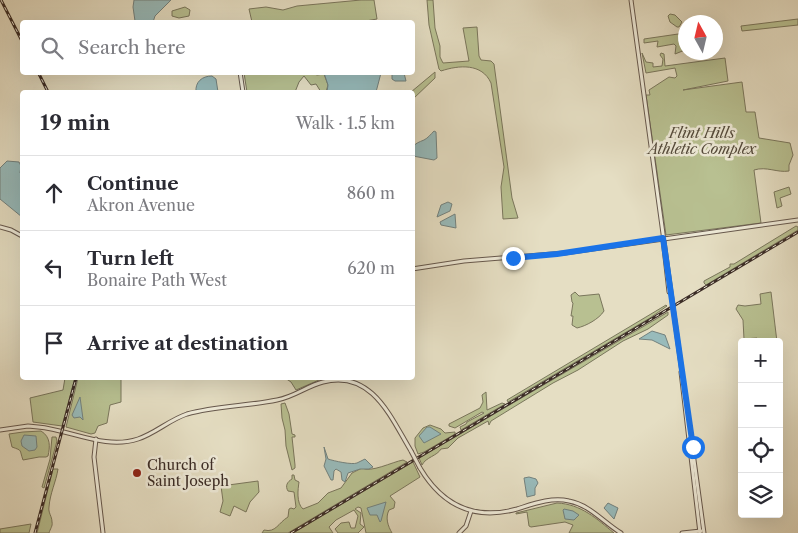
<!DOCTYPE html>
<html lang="en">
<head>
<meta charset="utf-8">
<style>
  body { margin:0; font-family:"Libre Caslon Text",serif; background:#f2f2f3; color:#2b2b33 }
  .controls { position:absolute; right:15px; bottom:15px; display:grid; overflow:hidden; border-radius:5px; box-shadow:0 5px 20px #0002 }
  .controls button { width:45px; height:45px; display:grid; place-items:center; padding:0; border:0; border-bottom:1px solid #e1e1e2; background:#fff; color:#2b2b33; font:25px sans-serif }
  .compass { position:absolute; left:678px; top:15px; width:45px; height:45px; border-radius:50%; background:#fff; box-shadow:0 5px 20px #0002; rotate:352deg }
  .stop { position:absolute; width:15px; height:15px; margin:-11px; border:4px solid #1a73e8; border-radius:50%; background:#fff }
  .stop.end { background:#1a73e8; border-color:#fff; box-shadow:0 1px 5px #0008 }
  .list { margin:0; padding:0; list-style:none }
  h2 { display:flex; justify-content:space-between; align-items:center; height:65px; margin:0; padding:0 20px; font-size:21px }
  h2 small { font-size:16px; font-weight:400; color:#7c7c81 }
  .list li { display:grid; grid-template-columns:32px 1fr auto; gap:15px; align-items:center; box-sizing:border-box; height:75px; padding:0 20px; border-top:1px solid #e1e1e2 }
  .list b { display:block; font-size:19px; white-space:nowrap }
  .list p { margin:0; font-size:16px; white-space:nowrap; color:#7c7c81 }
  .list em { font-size:16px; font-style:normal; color:#7c7c81 }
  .icon { flex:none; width:28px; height:28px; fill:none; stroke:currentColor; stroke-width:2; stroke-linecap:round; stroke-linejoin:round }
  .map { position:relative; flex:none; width:798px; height:533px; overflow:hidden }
  .search { position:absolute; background:#fff; box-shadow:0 5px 20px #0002; left:20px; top:20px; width:395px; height:55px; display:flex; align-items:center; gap:12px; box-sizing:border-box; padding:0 18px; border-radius:5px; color:#7c7c81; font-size:19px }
  .panel { position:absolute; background:#fff; box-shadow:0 5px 20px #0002; left:20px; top:90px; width:395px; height:290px; border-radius:5px }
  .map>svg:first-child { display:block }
</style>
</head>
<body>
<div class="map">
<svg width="798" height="533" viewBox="0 0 798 533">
  <rect width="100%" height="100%" fill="#e5dec3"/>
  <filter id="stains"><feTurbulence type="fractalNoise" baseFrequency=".004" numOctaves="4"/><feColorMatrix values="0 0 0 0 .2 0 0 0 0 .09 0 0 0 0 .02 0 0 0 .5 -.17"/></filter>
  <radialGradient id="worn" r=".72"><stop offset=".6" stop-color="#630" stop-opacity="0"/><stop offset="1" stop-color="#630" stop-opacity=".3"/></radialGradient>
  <!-- green -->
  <g fill="#b8c091" stroke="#7a765c">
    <polygon points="361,0 374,0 377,19 360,22 252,22 249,9 266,7 283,10 297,6"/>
    <path d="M427,0h6l2,28 5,18v11l3,6 26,-2 -6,-33 14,-1 2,29 2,4 10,1 3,3 18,134 6,20 -15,1 -2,-32 3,-20 -13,-84c-9,-20 -32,-18 -50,-12l-2,-2 -10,-44z"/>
    <polygon points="185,7 190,10 189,16 179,18 172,16 172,11"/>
    <polygon points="670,14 675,15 682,22 679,27 677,27 670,22 668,16"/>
    <polygon points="798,19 798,25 742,31 741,26"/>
    <polygon points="685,33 685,37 681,38 685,44 685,50 675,54 676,46 674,44 657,47 658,41 644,43 644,39"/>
    <path d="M642,53l4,9 7,1v4l9,-1 1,-7 -3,-4 1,-2 3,1 1,12 60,-8 3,23 -45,9 59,-8 4,30h9l4,26 31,5 3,12 -4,10v6c-12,2 -22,-5 -35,-1l7,53 -95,12 -20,-140h4l-1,-5 20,-13 6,1 2,-2 -2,-8 -29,5z"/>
    <polygon points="310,72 317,75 324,74 328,85 326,92 321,92 316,84 311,85 304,76 299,82 295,92 247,92 244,73"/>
    <polygon points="435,72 435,78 413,99 411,92"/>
    <polygon points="789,187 791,194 780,198 782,206 777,208 774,192"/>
    <polygon points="796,226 798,227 798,230 706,285 704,283 704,281 730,267 730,264 734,264"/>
    <path d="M575,292l4,4 20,-2 5,17c-5,8 -18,15 -27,17l-5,-3 1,-9h-2l2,-13 -1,-1 -1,-7z"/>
    <polygon points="771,292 777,342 758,342 757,338 744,339 743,320 736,309 738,305 745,306 761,304 760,294"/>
    <polygon points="666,305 667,306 650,318 508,402 507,400"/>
    <path d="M668,312v3l-20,14 -25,12 -45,29 -25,13 -62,38 -2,4 -1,-4 -30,17 -10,10 -7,1c-4,7 -15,8 -19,16l-3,-7z"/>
    <polygon points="65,378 75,378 62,426 33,422 30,398 63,390"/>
    <polygon points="78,378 121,378 121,402 110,405 107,423 98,426 95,433 91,434 66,427"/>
    <polygon points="285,378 331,378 319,380 296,390 291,382"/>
    <polygon points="486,392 487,410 502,403 505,404 461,430 460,427 466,424 467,422 484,413 482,412 455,428 449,426 449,424 480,408 483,402 482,395"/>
    <polygon points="285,403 289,414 292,434 295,435 295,437 292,437 295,465 295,468 292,470 286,446 285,430 282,418 281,404"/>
    <polygon points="430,425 441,429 445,433 455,432 455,434 424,452 418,454 415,446 415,438 423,428"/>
    <path d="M41,431c10,6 9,16 7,25l-2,1h-7l-16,3c-4,-11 0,-9 -11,-13l-3,-13 14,-2z"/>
    <polygon points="52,437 56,437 57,441 44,488 42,487 50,459"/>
    <path d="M403,460l4,2 -119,71h-26l2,-3c12,3 14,-7 24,-13l1,-8 2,-1 3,1 2,-2 -2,-15 -6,-1c-3,-5 -1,-9 4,-12v-4h2l1,5 4,2c-1,7 -3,21 4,27l15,-6 10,-10 13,-5 11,-15 10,-5c9,5 30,-6 41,-8z"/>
    <path d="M413,462l7,15 -30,19 5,6 -1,6 -5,2c-4,8 -1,16 3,23h-26l-5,-25 -3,-1 -3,2 6,4 -1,11 4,3 -6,6h-20l-3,-4 6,-6 8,-1 2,6h4l3,-12 -4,-6 -18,10 -7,7 4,6h-40z"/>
    <path d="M53,469h5c-2,13 -8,24 -9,38 -1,6 3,9 3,15 1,4 -2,7 -3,11h-12z"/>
    <polygon points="258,481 259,492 250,502 246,512 234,506 230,516 220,512 223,501 221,486"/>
    <path d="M557,503c24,1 40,16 57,30h-45l4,-8 -8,-3 -34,5 -2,-1 -2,-14 -11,2v-1z"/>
    <polygon points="31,524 29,533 0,533 0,529"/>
  </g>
  <!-- water -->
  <g fill="#98bbbb" stroke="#73827f">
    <polygon points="134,0 171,0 155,16 153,22 135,21 133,7"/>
    <polygon points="392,72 404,73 406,81 395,81 392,79"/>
    <polygon points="324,73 324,72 381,73 376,92 327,92 328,85"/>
    <path d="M212,76l4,3 2,13h-22c-1,-10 6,-16 16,-16z"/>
    <path d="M434,131l2,1 1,26 -3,2 -21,-4c-1,-11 1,-12 11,-16 4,-2 7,-6 10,-9z"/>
    <polygon points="7,161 19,162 21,166 20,173 22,175 22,217 0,199 0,168"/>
    <polygon points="448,202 452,204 450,211 437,217 441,205"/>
    <polygon points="455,214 456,228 441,225 440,222"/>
    <polygon points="652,331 665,335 670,349 652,340 639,339"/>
    <polygon points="80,397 83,419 83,420 80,417 74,418 72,415"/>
    <polygon points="427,427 430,427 441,434 424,443 419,436"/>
    <polygon points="24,435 36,436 37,447 35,450 29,451 22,446 21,441"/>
    <path d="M324,447l4,12c6,2 24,6 29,4 3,-1 5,-3 8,-4l8,8 -4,2h-9l-12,4 -3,9 -3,-2 -1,-8 -5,-3 -2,2 -1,9h-2l-7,-14 2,-7z"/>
    <polygon points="529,477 536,479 538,483 535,488 535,495 527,497 524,478"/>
    <polygon points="386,502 381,521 380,522 377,515 370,515 367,508"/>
    <polygon points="608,503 618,508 614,519 604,508"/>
    <polygon points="564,509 573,511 579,515 574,520 565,519 563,510"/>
  </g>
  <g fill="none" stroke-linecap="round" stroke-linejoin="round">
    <!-- minor casing -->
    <g stroke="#66584d" stroke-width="5">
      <g id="minor">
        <polyline points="631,0 704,533"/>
        <polyline points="240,72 243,92"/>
        <polyline points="0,227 11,230 22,236"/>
        <polyline points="663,239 669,292"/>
        <polyline points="412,269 464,261 565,253 798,220"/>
        <polyline points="681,372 700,533"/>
        <path d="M0,430l28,-4 10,1c33,3 67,23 100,12 18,-6 31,-19 49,-25 29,-8 61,-8 90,-14 17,-3 30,-14 46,-18 49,-13 68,36 88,69"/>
        <polyline points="96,439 94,457 103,533"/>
        <path d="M420,468c22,37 53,53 97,41 16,-5 34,-12 52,-8 21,4 34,21 52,32"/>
        <polyline points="459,533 466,526 471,511"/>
        <polyline points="682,533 701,531"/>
      </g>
    </g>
    <!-- minor -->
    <use href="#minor" stroke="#eeead8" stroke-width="3"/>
    <!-- rail casing -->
    <g stroke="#3b2c26" stroke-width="3">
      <g id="rail">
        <polyline points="1,0 22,41"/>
        <polyline points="38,72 48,92"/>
        <polyline points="35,533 76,378"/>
        <polyline points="291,533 798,232"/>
      </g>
    </g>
    <!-- rail -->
    <use href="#rail" stroke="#eeead8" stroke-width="1" stroke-dasharray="4" stroke-linecap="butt"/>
    <!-- minor-bridge casing -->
    <g stroke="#66584d" stroke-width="5" stroke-linecap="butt">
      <polyline id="minor-bridge" points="411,451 420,468"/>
    </g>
    <!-- minor-bridge -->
    <use href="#minor-bridge" stroke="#eeead8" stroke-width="3"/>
  </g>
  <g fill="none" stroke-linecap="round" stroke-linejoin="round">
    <!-- route -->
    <polyline stroke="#1a73e8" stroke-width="6" points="513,258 557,254 663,238 693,447"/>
  </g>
  <!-- markers -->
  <circle fill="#8f2418" stroke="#eeead8" stroke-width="2" cx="137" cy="473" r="5"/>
  <g text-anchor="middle" stroke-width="5" stroke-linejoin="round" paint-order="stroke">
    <!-- park labels -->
    <g font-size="14" font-style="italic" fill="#544a3b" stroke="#eeead8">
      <text x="702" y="138">Flint Hills<tspan x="702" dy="16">Athletic Complex</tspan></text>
    </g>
    <!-- poi labels -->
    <g font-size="14" fill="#3b2c26" stroke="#eeead8" text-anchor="start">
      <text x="147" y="470">Church of<tspan x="147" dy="16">Saint Joseph</tspan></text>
    </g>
  </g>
  <rect width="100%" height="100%" filter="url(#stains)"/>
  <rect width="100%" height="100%" fill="url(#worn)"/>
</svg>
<div class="controls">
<button>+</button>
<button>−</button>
<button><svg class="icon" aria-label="locate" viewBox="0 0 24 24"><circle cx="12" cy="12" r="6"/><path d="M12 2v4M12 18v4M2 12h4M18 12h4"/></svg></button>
<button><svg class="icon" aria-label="layers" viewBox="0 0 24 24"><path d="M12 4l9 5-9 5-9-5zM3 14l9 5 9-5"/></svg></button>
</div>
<svg class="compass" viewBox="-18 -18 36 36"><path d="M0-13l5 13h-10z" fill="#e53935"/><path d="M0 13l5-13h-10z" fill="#7c7c81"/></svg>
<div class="stop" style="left:693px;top:447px"></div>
<div class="stop end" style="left:513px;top:258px"></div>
<div class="search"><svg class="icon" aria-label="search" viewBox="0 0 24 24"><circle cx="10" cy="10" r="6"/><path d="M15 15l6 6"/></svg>Search here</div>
<section class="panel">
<h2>19 min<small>Walk · 1.5 km</small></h2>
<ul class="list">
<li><svg class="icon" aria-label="ahead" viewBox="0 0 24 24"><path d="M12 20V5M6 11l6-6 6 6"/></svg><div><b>Continue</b><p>Akron Avenue</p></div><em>860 m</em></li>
<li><svg class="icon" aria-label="left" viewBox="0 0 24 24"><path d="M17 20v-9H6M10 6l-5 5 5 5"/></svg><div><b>Turn left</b><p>Bonaire Path West</p></div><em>620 m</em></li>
<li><svg class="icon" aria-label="arrive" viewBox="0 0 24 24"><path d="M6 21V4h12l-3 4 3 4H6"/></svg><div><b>Arrive at destination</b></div></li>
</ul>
</section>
</div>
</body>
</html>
